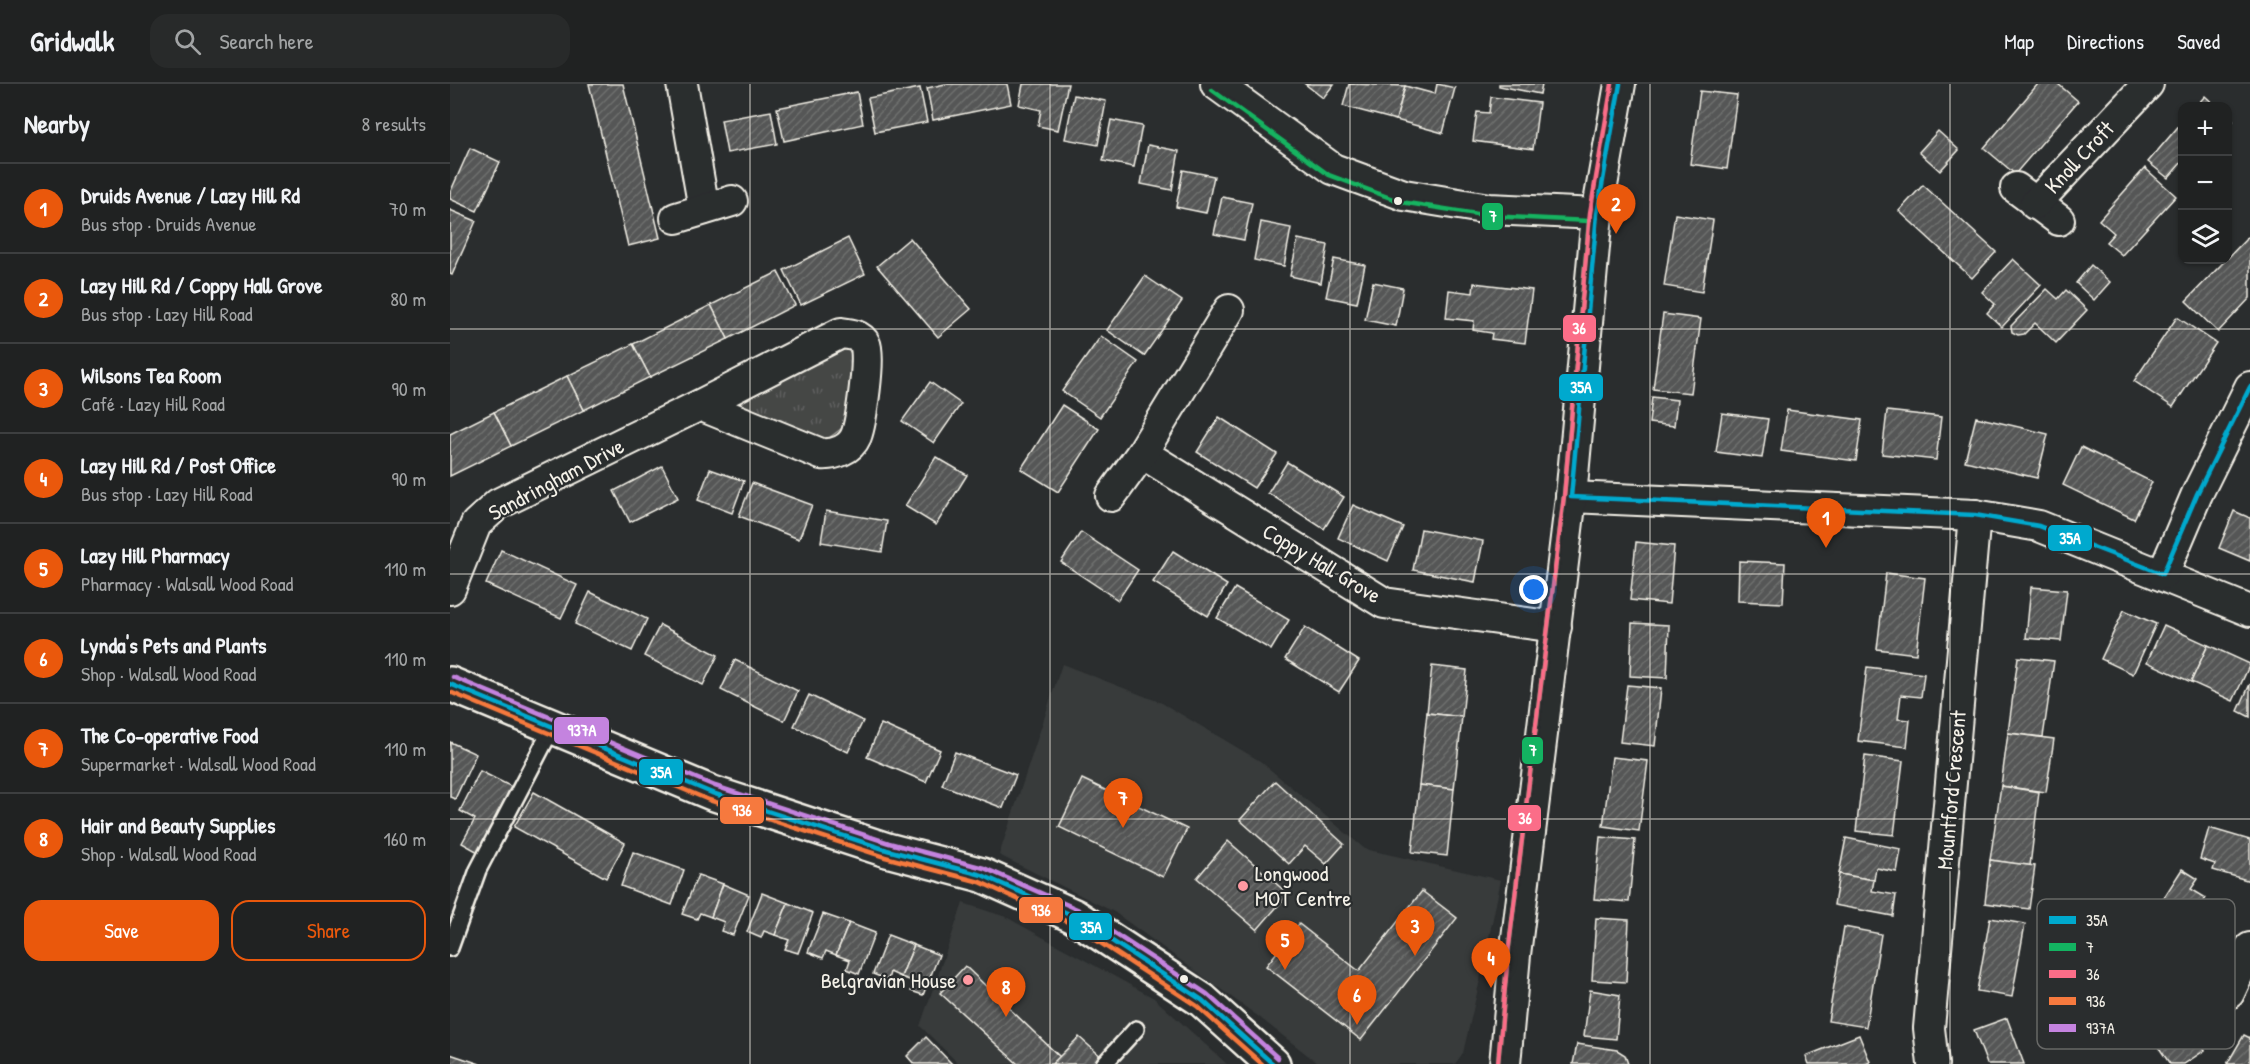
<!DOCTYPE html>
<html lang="en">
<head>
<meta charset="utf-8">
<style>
  body { margin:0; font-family:"Patrick Hand",sans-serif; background:#282a2a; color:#f1f3f6 }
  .controls { position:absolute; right:18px; top:18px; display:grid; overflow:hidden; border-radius:12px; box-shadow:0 2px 4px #0004 }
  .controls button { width:54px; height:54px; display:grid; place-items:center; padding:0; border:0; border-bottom:2px solid #3d3f40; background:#202222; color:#f1f3f6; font:30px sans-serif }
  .you { position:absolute; left:1084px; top:506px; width:21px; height:21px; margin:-15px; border:4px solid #fff; border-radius:50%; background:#1a73e8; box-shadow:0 0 0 9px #1a73e833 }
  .badge { display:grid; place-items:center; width:39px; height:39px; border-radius:50%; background:#ea580c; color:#fff; font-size:20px; font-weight:700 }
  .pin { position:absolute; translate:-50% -50px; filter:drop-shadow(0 2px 3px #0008) }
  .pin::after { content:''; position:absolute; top:32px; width:21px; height:18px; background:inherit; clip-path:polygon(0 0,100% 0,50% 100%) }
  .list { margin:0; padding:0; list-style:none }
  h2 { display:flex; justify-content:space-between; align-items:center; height:78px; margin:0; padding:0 24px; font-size:26px }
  h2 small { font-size:20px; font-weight:400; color:#a2a4a5 }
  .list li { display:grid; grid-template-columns:39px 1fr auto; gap:18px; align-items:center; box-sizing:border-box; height:90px; padding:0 24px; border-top:2px solid #3d3f40 }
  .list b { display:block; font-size:22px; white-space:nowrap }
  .list p { margin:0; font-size:20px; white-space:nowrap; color:#a2a4a5 }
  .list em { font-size:20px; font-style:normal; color:#a2a4a5 }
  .actions { display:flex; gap:12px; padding:18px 24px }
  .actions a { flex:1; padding:14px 0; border:2px solid #ea580c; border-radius:18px; text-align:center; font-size:21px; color:#ea580c }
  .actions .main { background:#ea580c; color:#fff }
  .icon { flex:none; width:33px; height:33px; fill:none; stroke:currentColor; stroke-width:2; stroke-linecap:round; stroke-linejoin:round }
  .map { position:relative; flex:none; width:1800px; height:980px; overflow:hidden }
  header { display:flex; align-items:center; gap:36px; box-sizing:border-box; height:84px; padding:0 30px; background:#202222; border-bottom:2px solid #3d3f40 }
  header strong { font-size:28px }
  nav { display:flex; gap:33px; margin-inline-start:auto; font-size:21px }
  .search { width:420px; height:54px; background:#282a2a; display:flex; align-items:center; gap:15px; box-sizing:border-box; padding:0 21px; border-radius:18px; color:#a2a4a5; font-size:22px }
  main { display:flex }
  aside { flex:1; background:#202222 }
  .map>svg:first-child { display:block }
</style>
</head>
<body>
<header>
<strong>Gridwalk</strong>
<div class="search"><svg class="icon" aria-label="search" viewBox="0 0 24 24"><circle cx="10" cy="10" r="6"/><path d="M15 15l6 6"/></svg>Search here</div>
<nav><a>Map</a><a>Directions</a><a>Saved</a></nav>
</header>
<main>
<aside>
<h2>Nearby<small>8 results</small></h2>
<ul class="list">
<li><span class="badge">1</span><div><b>Druids Avenue / Lazy Hill Rd</b><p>Bus stop · Druids Avenue</p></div><em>70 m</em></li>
<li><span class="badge">2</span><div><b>Lazy Hill Rd / Coppy Hall Grove</b><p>Bus stop · Lazy Hill Road</p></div><em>80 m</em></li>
<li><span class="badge">3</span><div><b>Wilsons Tea Room</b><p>Café · Lazy Hill Road</p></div><em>90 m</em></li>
<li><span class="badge">4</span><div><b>Lazy Hill Rd / Post Office</b><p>Bus stop · Lazy Hill Road</p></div><em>90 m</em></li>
<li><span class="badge">5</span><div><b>Lazy Hill Pharmacy</b><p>Pharmacy · Walsall Wood Road</p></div><em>110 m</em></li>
<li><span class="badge">6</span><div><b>Lynda's Pets and Plants</b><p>Shop · Walsall Wood Road</p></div><em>110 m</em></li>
<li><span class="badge">7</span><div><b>The Co-operative Food</b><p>Supermarket · Walsall Wood Road</p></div><em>110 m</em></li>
<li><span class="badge">8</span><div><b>Hair and Beauty Supplies</b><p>Shop · Walsall Wood Road</p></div><em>160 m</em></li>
</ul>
<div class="actions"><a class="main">Save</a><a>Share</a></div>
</aside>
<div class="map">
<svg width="1800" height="980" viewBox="0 0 1800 980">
  <defs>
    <pattern id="grass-tufts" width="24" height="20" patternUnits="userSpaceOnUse" patternTransform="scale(1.5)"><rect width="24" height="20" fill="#444645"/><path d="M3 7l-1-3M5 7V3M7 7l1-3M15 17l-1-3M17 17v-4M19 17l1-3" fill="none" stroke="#606160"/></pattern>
    <pattern id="building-hatch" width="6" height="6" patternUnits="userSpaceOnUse" patternTransform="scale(1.5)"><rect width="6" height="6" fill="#555756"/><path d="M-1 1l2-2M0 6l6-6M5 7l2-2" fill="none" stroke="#6e706e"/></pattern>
  </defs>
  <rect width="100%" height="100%" fill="#2a2d2e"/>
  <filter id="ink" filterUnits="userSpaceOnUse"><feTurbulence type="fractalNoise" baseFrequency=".0167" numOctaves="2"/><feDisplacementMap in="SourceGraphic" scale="12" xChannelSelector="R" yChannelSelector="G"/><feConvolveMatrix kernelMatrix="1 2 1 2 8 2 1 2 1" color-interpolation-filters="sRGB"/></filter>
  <g filter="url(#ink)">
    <!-- built -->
    <g fill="#373a3a">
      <polygon points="612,580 712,619 810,677 915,765 1051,796 1030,896 1013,969 1005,980 869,980 809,933 664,828 549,771"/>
      <polygon points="513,819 556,833 704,914 777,980 509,980 470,942"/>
    </g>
    <!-- grass -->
    <polygon fill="url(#grass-tufts)" stroke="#9c9c96" stroke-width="1.5" points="392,260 408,276 396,341 375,357 287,325 284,315"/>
    <!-- building -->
    <g fill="url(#building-hatch)" stroke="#f4f1e8" stroke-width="1.5">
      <polygon points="139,0 173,0 210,154 178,162"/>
      <polygon points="495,0 557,0 561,20 483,36 477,4"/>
      <polygon points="573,0 618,0 608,46 588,42 591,26 569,21"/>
      <polygon points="855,0 884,0 873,14"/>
      <polygon points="899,0 955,2 946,36 893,22"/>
      <polygon points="987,0 1005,4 993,49 946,36 955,2 985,10"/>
      <polygon points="1049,0 1092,0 1090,10 1049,2"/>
      <polygon points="1588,0 1608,0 1628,17 1565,90 1534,64"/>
      <polygon points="470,4 477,38 425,48 418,14"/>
      <polygon points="1250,7 1287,11 1277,85 1240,80"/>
      <polygon points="407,8 413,40 334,57 327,24"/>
      <polygon points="624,11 656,17 648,61 615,55"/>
      <polygon points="1755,12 1766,22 1746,22"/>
      <polygon points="1041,13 1089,19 1083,65 1023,57 1027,28 1039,29"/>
      <polygon points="321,27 327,60 277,69 271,36"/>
      <polygon points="1778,32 1783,37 1778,44"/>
      <polygon points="661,36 692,42 684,83 653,77"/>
      <polygon points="1732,38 1732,78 1718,94 1698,78"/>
      <polygon points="1488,47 1509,66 1490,87 1469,68"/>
      <polygon points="698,61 729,67 722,106 691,100"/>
      <polygon points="20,64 50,78 27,127 0,115 0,109"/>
      <polygon points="1695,84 1726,112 1672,171 1656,158 1664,149 1649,136"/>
      <polygon points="733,86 764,92 756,129 726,123"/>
      <polygon points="1473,101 1546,168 1522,194 1449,127"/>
      <polygon points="772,113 802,119 794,156 764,150"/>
      <polygon points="0,126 26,137 2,191 0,190"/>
      <polygon points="1225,130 1263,136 1252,208 1214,202"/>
      <polygon points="811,138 841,144 834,182 804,176"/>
      <polygon points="1798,153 1800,155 1800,214 1768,248 1736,217"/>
      <polygon points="398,154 415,190 351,221 334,186"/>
      <polygon points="460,154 521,225 488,253 427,182"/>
      <polygon points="848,155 878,161 871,199 840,192"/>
      <polygon points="884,175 915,181 907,219 876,213"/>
      <polygon points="1563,175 1591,201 1552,243 1537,229 1545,220 1532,208"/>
      <polygon points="1641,181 1660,198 1644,216 1626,199"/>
      <polygon points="328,188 345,221 278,255 261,221"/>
      <polygon points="695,192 732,217 694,272 657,246"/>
      <polygon points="923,198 953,204 946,242 915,236"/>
      <polygon points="1024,199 1082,206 1075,259 1041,255 1042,249 1023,246 1024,237 996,234 999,206 1023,209"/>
      <polygon points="1597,205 1608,215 1616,206 1637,226 1606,259 1585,239 1574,250 1568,251 1562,248 1561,242"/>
      <polygon points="261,221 278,255 200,293 183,260"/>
      <polygon points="1213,230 1251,235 1241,309 1203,305"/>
      <polygon points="1727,233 1766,259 1723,323 1684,297"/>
      <polygon points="651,252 688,278 650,333 612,307"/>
      <polygon points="183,260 200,293 134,326 117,292"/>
      <polygon points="117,292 134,326 61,362 44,328"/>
      <polygon points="480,298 511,320 484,359 452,337"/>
      <polygon points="1202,313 1227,316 1224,342 1199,339"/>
      <polygon points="612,321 649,345 608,408 571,385"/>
      <polygon points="1337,326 1412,336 1406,377 1331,367"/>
      <polygon points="1437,327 1491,333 1486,376 1432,370"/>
      <polygon points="44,328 61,362 0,392 0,350"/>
      <polygon points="1272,329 1318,335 1312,374 1266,368"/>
      <polygon points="769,333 827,370 804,404 747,368"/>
      <polygon points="1526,333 1598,350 1587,394 1515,377"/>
      <polygon points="1631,363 1702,398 1684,435 1613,401"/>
      <polygon points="486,373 517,391 486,441 455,422"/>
      <polygon points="837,378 894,413 874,445 818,409"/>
      <polygon points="212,382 228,414 180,438 164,407"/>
      <polygon points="260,385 294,397 282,429 248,416"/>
      <polygon points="302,399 362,421 349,455 289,432"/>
      <polygon points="903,421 953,443 938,477 888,454"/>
      <polygon points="376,427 437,437 432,468 371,458"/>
      <polygon points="1784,427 1800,434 1800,477 1769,464"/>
      <polygon points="971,445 1033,457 1025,498 963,486"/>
      <polygon points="631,448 688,486 668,516 611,478"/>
      <polygon points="1186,458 1224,462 1219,520 1180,516"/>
      <polygon points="51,466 127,501 111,534 36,500"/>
      <polygon points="723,467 777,501 758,532 703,498"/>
      <polygon points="1289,477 1335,479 1333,519 1288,517"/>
      <polygon points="1436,489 1475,494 1466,570 1427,565"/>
      <polygon points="1581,503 1617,506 1611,557 1576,554"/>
      <polygon points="785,504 839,536 821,566 767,534"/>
      <polygon points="140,508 197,535 182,567 125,540"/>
      <polygon points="1674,526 1706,540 1683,590 1651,575"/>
      <polygon points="1182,539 1219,541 1217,594 1180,592"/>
      <polygon points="210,541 268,571 253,601 194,572"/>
      <polygon points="1714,541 1758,561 1741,598 1697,578"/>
      <polygon points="855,543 909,577 889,608 835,575"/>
      <polygon points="1758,561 1800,580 1783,617 1741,598"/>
      <polygon points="1568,573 1604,577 1593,653 1558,649"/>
      <polygon points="285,576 348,607 334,637 271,606"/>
      <polygon points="982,582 1017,586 1012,633 977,629"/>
      <polygon points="1417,583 1474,590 1471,613 1451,611 1448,635 1460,636 1457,663 1408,657"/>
      <polygon points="1800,600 1800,633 1788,627"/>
      <polygon points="1177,601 1211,604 1205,662 1170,658"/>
      <polygon points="359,611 413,637 398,668 344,642"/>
      <polygon points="977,629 1012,633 1004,705 969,701"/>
      <polygon points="431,640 490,666 476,698 417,673"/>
      <polygon points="1558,649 1604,655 1596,708 1551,702"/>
      <polygon points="0,658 26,670 5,715 0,713"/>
      <polygon points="505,668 566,691 553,724 492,701"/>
      <polygon points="1415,672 1453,677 1444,751 1406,747"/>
      <polygon points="1162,673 1198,677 1189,747 1153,742"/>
      <polygon points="30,687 62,703 28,768 12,759 25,735 10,727"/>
      <polygon points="632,695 737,745 713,793 609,743"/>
      <polygon points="825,697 894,760 876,780 855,762 839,780 790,736"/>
      <polygon points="969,701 1004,705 997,772 962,768"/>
      <polygon points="1551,702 1589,708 1580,782 1540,776"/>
      <polygon points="84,708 175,759 156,794 64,743"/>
      <polygon points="1759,744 1800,756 1800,797 1763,786 1765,780 1750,775"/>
      <polygon points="1150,753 1185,756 1179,818 1144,815"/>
      <polygon points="1396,754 1451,765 1447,788 1426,784 1424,796 1389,790"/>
      <polygon points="778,757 838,810 807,846 747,794"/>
      <polygon points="183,768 234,786 222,821 171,802"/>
      <polygon points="1540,776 1585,782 1579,825 1535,819"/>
      <polygon points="1732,785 1748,795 1741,805 1756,814 1716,878 1685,859"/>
      <polygon points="1389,790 1424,796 1422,807 1446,811 1443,832 1384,821"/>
      <polygon points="248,791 273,800 261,833 250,829 247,835 232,830"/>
      <polygon points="273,800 299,811 283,851 271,847 274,838 261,833"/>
      <polygon points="972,807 1007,834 911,956 816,882 849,840 909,887"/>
      <polygon points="312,809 338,819 325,851 314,847 311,854 297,848"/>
      <polygon points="338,819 363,829 348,869 335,865 339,856 325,851"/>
      <polygon points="373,830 399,839 386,871 376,867 373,874 358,868"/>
      <polygon points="1146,834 1179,836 1176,898 1142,896"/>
      <polygon points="1540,834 1575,840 1562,913 1527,907"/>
      <polygon points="399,839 425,849 409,890 397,885 400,876 386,871"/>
      <polygon points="1394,843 1431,850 1416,943 1378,937"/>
      <polygon points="438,851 464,861 451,893 440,888 438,896 423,890"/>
      <polygon points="464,861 489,871 473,911 461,907 465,898 451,893"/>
      <polygon points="515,882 610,973 602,980 568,980 490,909"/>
      <polygon points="1140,906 1170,911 1166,955 1134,952"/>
      <polygon points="1715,906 1755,966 1734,980 1720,980 1684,927"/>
      <polygon points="1557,934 1574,980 1537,980 1524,946"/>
      <polygon points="1409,951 1420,978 1416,980 1359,980 1356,972"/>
      <polygon points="1794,951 1800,954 1800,980 1777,980"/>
      <polygon points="476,953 502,980 464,980 457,972"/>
      <polygon points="629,953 654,975 649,980 602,980"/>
      <polygon points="1127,960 1167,966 1175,971 1178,980 1123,980"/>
      <polygon points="0,970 30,980 0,980"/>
    </g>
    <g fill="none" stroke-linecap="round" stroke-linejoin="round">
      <!-- lane casing -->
      <g stroke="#f4f1e8" stroke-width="20">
        <g id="lane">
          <polyline points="0,864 28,786 102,644"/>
          <polyline points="654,980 686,945"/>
        </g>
      </g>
      <!-- street casing -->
      <g stroke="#f4f1e8" stroke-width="34">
        <g id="street">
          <polyline points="232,0 254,125"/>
          <polyline points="766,0 883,85 954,111 1039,125 1147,130"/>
          <polyline points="1566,104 1609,136"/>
          <polyline points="1585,120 1698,0"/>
          <polyline points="226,134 282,117"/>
          <polyline points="692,369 934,519 1106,543"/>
          <polyline points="661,412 692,369 779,226"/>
          <polyline points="1121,413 1525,431 1589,442 1800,527"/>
          <polyline points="1713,490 1747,410 1800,303"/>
          <path d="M0,505l26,-65 22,-20 202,-99 141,-72c9,1 20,2 24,11 6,12 -4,79 -9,92 -6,14 -22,19 -35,18l-121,-49"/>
          <polyline points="1779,909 1800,864"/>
          <polyline points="1055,980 1065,871 1121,413 1147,130 1170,0"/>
          <polyline points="1483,980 1479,944 1525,431"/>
        </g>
      </g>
      <!-- secondary casing -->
      <g stroke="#f4f1e8" stroke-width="38">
        <polyline id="secondary" points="0,600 262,709 437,766 532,791 624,832 752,916 823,980"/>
      </g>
      <!-- lane -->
      <use href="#lane" stroke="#2a2d2e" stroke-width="15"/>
      <!-- street -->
      <use href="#street" stroke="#2a2d2e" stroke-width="30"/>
      <!-- secondary -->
      <use href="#secondary" stroke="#2a2d2e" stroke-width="33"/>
      <!-- bus-1 casing -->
      <g stroke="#2a2d2e" stroke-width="9">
        <g id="bus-1">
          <polyline points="1170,0 1147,130 1121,413 1525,431 1589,442 1713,490 1747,410 1800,303"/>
          <polyline points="0,600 262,709 437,766 532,791 624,832 752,916 823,980"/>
        </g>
      </g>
      <!-- bus-2 casing -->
      <g stroke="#2a2d2e" stroke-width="9">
        <polyline id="bus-2" points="762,6 879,91 951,118 1039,132 1139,137 1114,412 1058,870 1048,979"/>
      </g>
      <!-- bus-3 casing -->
      <g stroke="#2a2d2e" stroke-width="9">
        <polyline id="bus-3" points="1048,979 1058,870 1114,412 1140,129 1162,0"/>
      </g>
      <!-- bus-4 casing -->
      <g stroke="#2a2d2e" stroke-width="9">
        <polyline id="bus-4" points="0,608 259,716 435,773 530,798 620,839 747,922 812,980"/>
      </g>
      <!-- bus-5 casing -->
      <g stroke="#2a2d2e" stroke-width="9">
        <polyline id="bus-5" points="3,593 265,702 439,759 534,784 627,825 757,910 828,974"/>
      </g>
      <!-- bus-1 -->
      <use href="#bus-1" stroke="#00a9ce" stroke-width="4.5"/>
      <!-- bus-2 -->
      <use href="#bus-2" stroke="#13b361" stroke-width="4.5"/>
      <!-- bus-3 -->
      <use href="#bus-3" stroke="#fb6d88" stroke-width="4.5"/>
      <!-- bus-4 -->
      <use href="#bus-4" stroke="#f6793e" stroke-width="4.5"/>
      <!-- bus-5 -->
      <use href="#bus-5" stroke="#c483df" stroke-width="4.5"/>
    </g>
  </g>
  <!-- grid -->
  <path fill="none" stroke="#f4f1e8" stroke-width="1.5" stroke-opacity="0.55" d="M300,0v980M600,0v980M900,0v980M1200,0v980M1500,0v980M0,245h1800M0,490h1800M0,735h1800"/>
  <!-- markers -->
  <g fill="#f4f1e8" stroke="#2a2d2e" stroke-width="2">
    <circle cx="948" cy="117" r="5"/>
    <circle cx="734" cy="895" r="5"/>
  </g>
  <g fill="#ff9aa2" stroke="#2a2d2e" stroke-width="2">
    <circle cx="793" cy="802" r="6"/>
    <circle cx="518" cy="896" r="6"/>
  </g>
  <g text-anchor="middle" stroke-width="4.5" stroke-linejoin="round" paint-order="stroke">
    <!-- street labels -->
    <g font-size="22" fill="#f4f1e8" stroke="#2a2d2e">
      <text transform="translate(1629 73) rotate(-47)" y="8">Knoll Croft</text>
      <text transform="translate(106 395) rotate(-28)" y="8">Sandringham Drive</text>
      <text transform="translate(872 479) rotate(31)" y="8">Coppy Hall Grove</text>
      <text transform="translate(1501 706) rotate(-85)" y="8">Mountford Crescent</text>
    </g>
    <!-- poi labels -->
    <g font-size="22" fill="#f4f1e8" stroke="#2a2d2e" text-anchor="start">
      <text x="805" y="797">Longwood<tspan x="805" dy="25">MOT Centre</tspan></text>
      <text x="506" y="904" text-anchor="end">Belgravian House</text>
    </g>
  </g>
  <!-- legend -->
  <rect x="1587" y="815" width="198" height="150" rx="9" fill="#2a2d2e" stroke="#676866" stroke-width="1.5"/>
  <rect x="1599" y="832" width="27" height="8" fill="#00a9ce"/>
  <rect x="1599" y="859" width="27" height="8" fill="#13b361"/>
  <rect x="1599" y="886" width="27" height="8" fill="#fb6d88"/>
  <rect x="1599" y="913" width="27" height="8" fill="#f6793e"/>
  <rect x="1599" y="940" width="27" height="8" fill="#c483df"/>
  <g font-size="16" fill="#f4f1e8">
    <text x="1636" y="842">35A</text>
    <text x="1636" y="869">7</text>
    <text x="1636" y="896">36</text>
    <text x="1636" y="923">936</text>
    <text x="1636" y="950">937A</text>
  </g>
  <g stroke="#2a2d2e" stroke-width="2">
    <rect x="1031" y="118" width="23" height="29" rx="6" fill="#13b361"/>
    <rect x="1112" y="230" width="35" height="29" rx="6" fill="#fb6d88"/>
    <rect x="1108" y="289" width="46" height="29" rx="6" fill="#00a9ce"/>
    <rect x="1597" y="440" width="46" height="28" rx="6" fill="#00a9ce"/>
    <rect x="103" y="632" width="57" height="29" rx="6" fill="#c483df"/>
    <rect x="1071" y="652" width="23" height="29" rx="6" fill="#13b361"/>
    <rect x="188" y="674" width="46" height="28" rx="6" fill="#00a9ce"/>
    <rect x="269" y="712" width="46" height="29" rx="6" fill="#f6793e"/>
    <rect x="1057" y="720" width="35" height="28" rx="6" fill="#fb6d88"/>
    <rect x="568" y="812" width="46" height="28" rx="6" fill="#f6793e"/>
    <rect x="618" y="828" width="45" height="29" rx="6" fill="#00a9ce"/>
  </g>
  <g font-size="16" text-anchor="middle" font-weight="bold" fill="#fff">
    <text x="1043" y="138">7</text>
    <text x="1129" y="250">36</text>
    <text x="1131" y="309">35A</text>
    <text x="1620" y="460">35A</text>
    <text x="132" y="652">937A</text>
    <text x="1083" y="672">7</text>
    <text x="211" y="694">35A</text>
    <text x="292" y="732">936</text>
    <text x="1075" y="740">36</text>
    <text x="591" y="832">936</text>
    <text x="641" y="849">35A</text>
  </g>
</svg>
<div class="controls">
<button>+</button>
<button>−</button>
<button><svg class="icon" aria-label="layers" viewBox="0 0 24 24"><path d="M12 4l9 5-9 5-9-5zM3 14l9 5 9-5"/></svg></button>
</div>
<div class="you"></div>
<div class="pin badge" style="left:1376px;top:464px">1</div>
<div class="pin badge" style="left:1166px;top:150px">2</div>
<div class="pin badge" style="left:965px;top:872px">3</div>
<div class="pin badge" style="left:1041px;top:904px">4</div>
<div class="pin badge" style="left:835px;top:886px">5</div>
<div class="pin badge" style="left:907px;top:941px">6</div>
<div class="pin badge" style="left:673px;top:744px">7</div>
<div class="pin badge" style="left:556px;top:933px">8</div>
</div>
</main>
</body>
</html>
